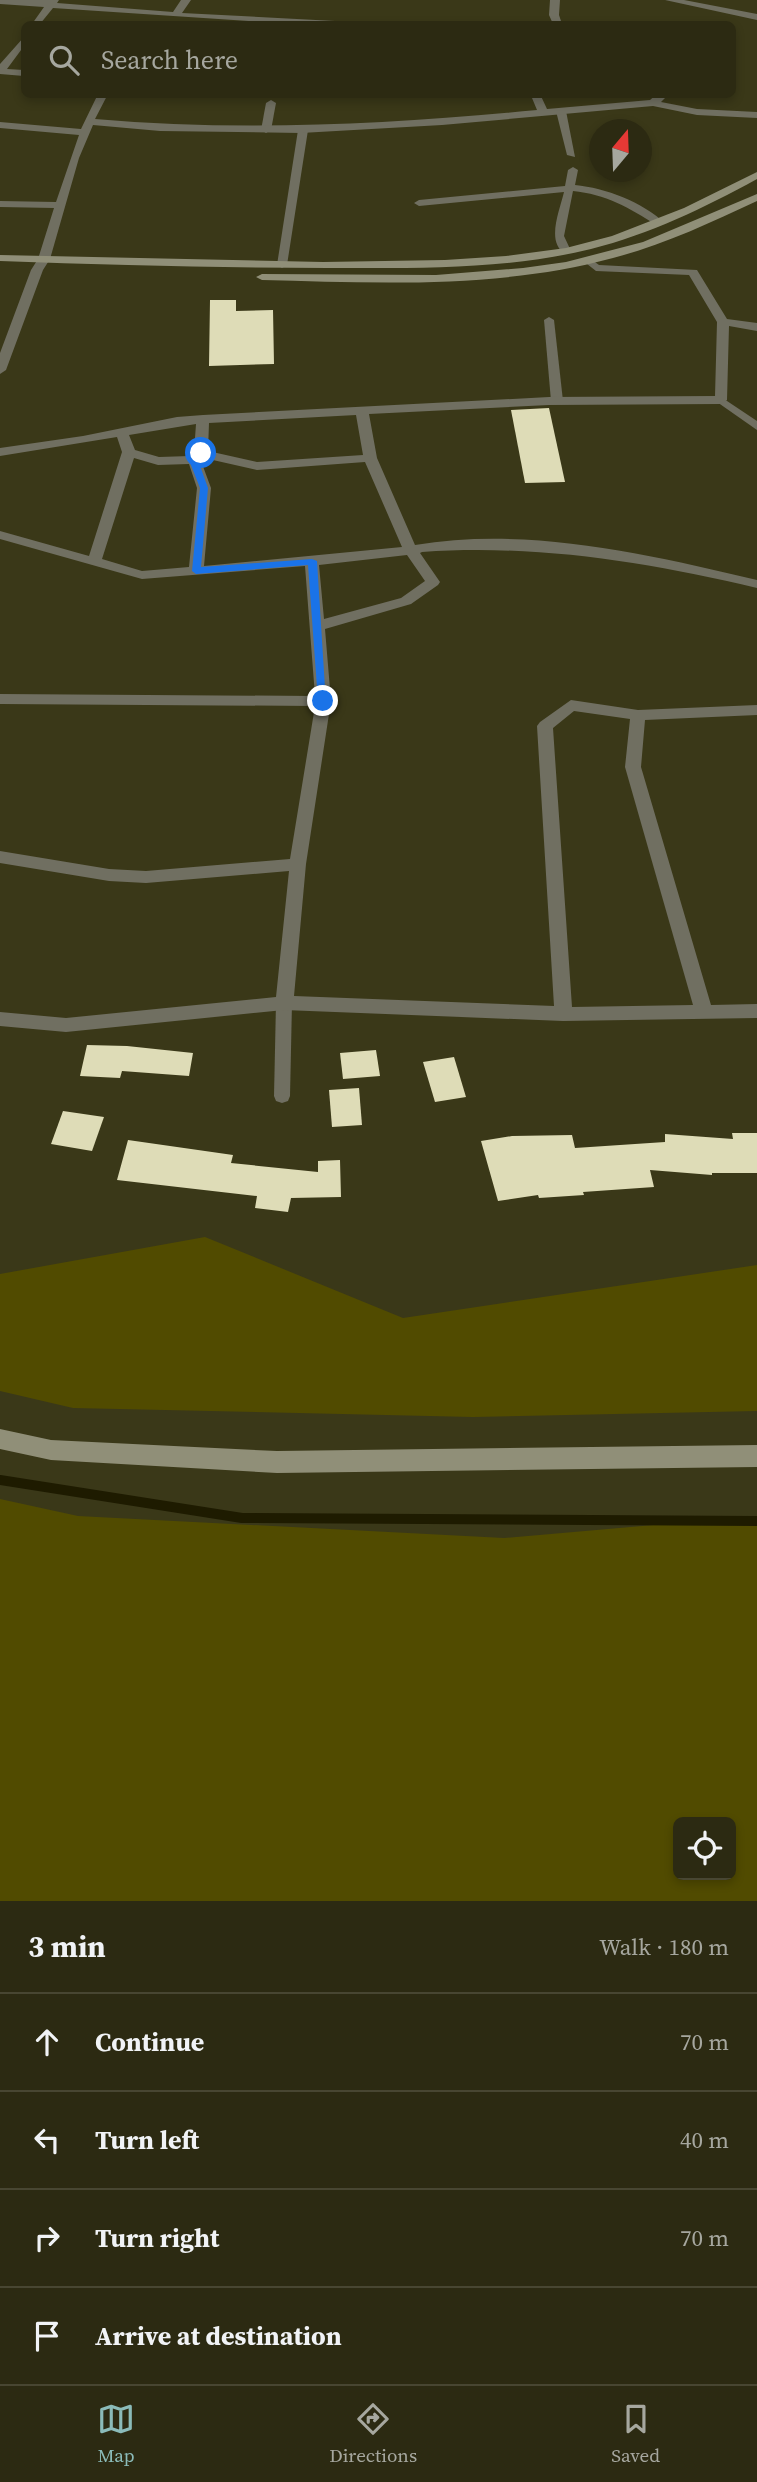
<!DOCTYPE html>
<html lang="en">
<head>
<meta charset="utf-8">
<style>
  body { margin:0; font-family:"Source Serif 4",serif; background:#383620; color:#f1f3f6 }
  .controls { position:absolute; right:21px; bottom:21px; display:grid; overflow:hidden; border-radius:10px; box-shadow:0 4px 10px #0003 }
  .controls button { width:63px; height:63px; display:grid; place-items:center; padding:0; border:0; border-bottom:2px solid #484632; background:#2c2a12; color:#f1f3f6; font:35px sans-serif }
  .compass { position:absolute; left:589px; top:119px; width:63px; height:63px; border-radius:50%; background:#2c2a12; box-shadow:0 4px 10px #0003; rotate:19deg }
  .stop { position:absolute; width:21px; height:21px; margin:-16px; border:5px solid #1a73e8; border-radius:50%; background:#fff }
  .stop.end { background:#1a73e8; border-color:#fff; box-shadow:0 2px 7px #0008 }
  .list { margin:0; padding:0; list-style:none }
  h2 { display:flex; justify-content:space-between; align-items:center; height:91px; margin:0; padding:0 28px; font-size:30px }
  h2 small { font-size:23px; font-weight:400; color:#a6a79f }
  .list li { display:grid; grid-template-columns:46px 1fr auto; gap:21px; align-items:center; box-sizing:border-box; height:98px; padding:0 28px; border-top:2px solid #484632 }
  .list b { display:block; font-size:26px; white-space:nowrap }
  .list em { font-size:23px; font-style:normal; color:#a6a79f }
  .icon { flex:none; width:38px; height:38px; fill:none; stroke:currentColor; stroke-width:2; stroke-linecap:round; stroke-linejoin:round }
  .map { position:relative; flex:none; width:757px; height:1901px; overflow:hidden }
  .search { position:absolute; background:#2c2a12; box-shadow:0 4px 10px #0003; left:21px; right:21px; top:21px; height:77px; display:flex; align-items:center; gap:18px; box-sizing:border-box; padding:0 24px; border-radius:10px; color:#a6a79f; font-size:26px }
  .sheet { height:483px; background:#2c2a12 }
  nav { display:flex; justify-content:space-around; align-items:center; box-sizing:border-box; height:98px; border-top:2px solid #484632; background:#2c2a12; font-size:19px; color:#a6a79f }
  nav a { display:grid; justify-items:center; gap:4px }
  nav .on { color:#8bbbb9 }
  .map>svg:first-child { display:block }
</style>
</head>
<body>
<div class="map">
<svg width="757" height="1901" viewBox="0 0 757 1901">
  <rect width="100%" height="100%" fill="#3a3818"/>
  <!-- green -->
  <g fill="#514b00" fill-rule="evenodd">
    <polygon points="205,1237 403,1318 757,1265 757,1411 473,1417 73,1408 0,1391 0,1274"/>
    <path d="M0,1499l78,17 426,22 253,-22v385h-757zM678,1822h53v53h-53z"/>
  </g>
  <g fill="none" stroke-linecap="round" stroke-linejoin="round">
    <!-- stream -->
    <polyline stroke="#1e1b00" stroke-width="10" points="0,1480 242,1518 757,1521"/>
  </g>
  <!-- building -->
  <g fill="#dedcb7">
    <polygon points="210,300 236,300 236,311 273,310 274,364 209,366"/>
    <polygon points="549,408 565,482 525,483 511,410"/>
    <polygon points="87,1045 127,1046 193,1053 189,1076 122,1071 120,1078 80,1076"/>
    <polygon points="376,1050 380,1076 343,1079 340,1053"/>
    <polygon points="454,1057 466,1097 435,1102 423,1062"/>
    <polygon points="359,1088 362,1125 332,1127 329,1090"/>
    <polygon points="63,1111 104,1117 92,1151 51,1144"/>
    <polygon points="732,1133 757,1133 757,1173 712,1173 712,1175 650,1170 654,1187 583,1192 584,1195 539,1198 538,1195 498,1201 481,1141 512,1136 572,1135 575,1148 665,1142 665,1134 733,1139"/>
    <polygon points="128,1140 233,1155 231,1163 318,1172 318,1161 340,1160 341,1197 291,1198 288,1212 255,1208 257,1196 117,1180"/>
  </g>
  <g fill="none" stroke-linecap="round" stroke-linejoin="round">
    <!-- lane -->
    <g fill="#706f61" fill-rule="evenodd">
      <polygon points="271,100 276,103 271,130 266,133 261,130 266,103"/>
      <polygon points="561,108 566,111 575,157 567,155 556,111"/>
      <polygon points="303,127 308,130 287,265 282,268 277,265 298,130"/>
      <path d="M573,167l5,3 -3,15c31,3 67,17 90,38l-9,2c-26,-17 -51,-31 -83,-34l-9,45 7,15 -5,3c-21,-11 -6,-44 -2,-62l-145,14 -5,-3 5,-3 146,-14 3,-16z"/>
      <polygon points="549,317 554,320 563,401 557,404 551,401 544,320"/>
      <polygon points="721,397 757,421 757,430 717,402 717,398"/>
      <polygon points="284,997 290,999 292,1003 290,1096 288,1101 282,1103 276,1101 274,1096 276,1003 278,999"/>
    </g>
    <!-- street -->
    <g fill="#706f61" fill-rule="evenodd">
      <polygon points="0,0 59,0 57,3 173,12 181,0 191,0 182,13 335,21 340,24 294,24 53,8 40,24 32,24 44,7 0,4"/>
      <polygon points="550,0 560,0 559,15 562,24 553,24 549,15"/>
      <polygon points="665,0 684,0 757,14 757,20"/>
      <polygon points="24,37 24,46 7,69 24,70 24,76 0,74 0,64"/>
      <path d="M98,94h10l-13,25c148,13 295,5 442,-9l-5,-12 -8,-4h16l7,15 103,-9 7,-6h12l-8,8 36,7 60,3v6l-60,-3 -44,-9 -211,19 -141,8 -141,-2 -67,-6 -14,33 -29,101 -7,11 -37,100 -6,4v-21l31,-83 7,-11 16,-51 -54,-1v-6l56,1 23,-67 -79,-7v-6l81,7z"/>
      <path d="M588,257l11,8 98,5 30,49 30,4v8l-28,-5 -2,74 -6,4 -172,1 -180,9 8,44 38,87c113,-19 233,9 342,35v8c-111,-26 -220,-44 -335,-36l-2,1 20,29 -2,3 -27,19 -86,25 6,72 -25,163 -12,132 260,10 -17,-280 3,-4 31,-22 67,10 119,-5v10l-112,5 -4,47 70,238 46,-1v14l-194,3 -279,-11 -218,22 -66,-6v-14l66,6 210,-21 13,-126 -143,12 -37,-2 -109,-18v-12l109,18 37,2 144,-12 25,-153 -315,-2v-10l315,2 -10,-130 -163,13 -142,-40v-8l89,25 33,-104 -5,-15 -117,19v-8l83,-12 94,-19 26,-2 346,-18 166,-1 2,-74 -28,-47 -93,-4 -14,-11zM356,415l7,40 -106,7 -49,-11 1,-28zM196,424l-2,28 -4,4 -31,1 -24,-7 -6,-15zM134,458l24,7 31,-1 8,24 -8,79 -47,4 -40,-12zM204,458l53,12 108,-8 37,85 -198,19 7,-78 -10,-27zM407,555l18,26 -24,17 -77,21 -5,-54zM574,711l56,8 -5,48 68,238 -121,2 -19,-279z"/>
    </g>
    <!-- secondary -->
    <g fill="#908f78" fill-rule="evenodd">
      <path d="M757,172v7c-53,29 -107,55 -166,70 -85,21 -175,19 -263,19 -109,0 -219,-3 -328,-7v-6l323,7 122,-2 61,-4 60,-8 46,-12 72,-28z"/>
      <path d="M757,194v7c-47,22 -94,44 -144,57 -114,31 -234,25 -351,22l-6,-3 6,-3 174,1 87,-7 43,-6 77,-20z"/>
      <polygon points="0,1429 51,1440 277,1451 757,1445 757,1467 277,1473 51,1460 0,1449"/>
    </g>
  </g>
  <!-- route -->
  <polygon fill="#1a73e8" points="201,450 205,453 198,460 208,488 201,567 312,559 317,561 326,704 318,701 308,565 196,574 192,571 200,488 189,460"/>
</svg>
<div class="controls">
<button><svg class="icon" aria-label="locate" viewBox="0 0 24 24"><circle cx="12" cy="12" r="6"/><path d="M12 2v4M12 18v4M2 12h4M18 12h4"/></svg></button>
</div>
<svg class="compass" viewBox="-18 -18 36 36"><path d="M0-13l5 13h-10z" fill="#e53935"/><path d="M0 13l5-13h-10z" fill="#a6a79f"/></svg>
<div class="stop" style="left:201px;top:453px"></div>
<div class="stop end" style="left:323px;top:701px"></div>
<div class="search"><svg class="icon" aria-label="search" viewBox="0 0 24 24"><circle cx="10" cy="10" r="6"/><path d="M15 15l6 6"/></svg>Search here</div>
</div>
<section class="sheet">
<h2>3 min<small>Walk · 180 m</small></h2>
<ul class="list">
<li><svg class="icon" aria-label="ahead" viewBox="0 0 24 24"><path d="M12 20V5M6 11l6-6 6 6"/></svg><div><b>Continue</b></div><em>70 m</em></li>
<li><svg class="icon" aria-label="left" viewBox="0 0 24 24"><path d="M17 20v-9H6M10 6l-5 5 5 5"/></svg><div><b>Turn left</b></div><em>40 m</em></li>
<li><svg class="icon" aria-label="right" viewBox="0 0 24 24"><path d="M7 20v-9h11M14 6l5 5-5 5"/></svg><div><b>Turn right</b></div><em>70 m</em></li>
<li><svg class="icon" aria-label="arrive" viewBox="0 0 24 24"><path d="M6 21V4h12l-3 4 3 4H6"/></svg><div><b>Arrive at destination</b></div></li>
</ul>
</section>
<nav>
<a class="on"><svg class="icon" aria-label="map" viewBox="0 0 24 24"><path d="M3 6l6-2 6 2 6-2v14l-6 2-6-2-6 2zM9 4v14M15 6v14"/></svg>Map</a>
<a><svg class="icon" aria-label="directions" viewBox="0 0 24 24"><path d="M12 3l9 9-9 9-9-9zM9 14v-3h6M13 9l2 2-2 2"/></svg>Directions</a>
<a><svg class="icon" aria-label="saved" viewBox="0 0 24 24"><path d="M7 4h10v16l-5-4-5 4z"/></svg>Saved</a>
</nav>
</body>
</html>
